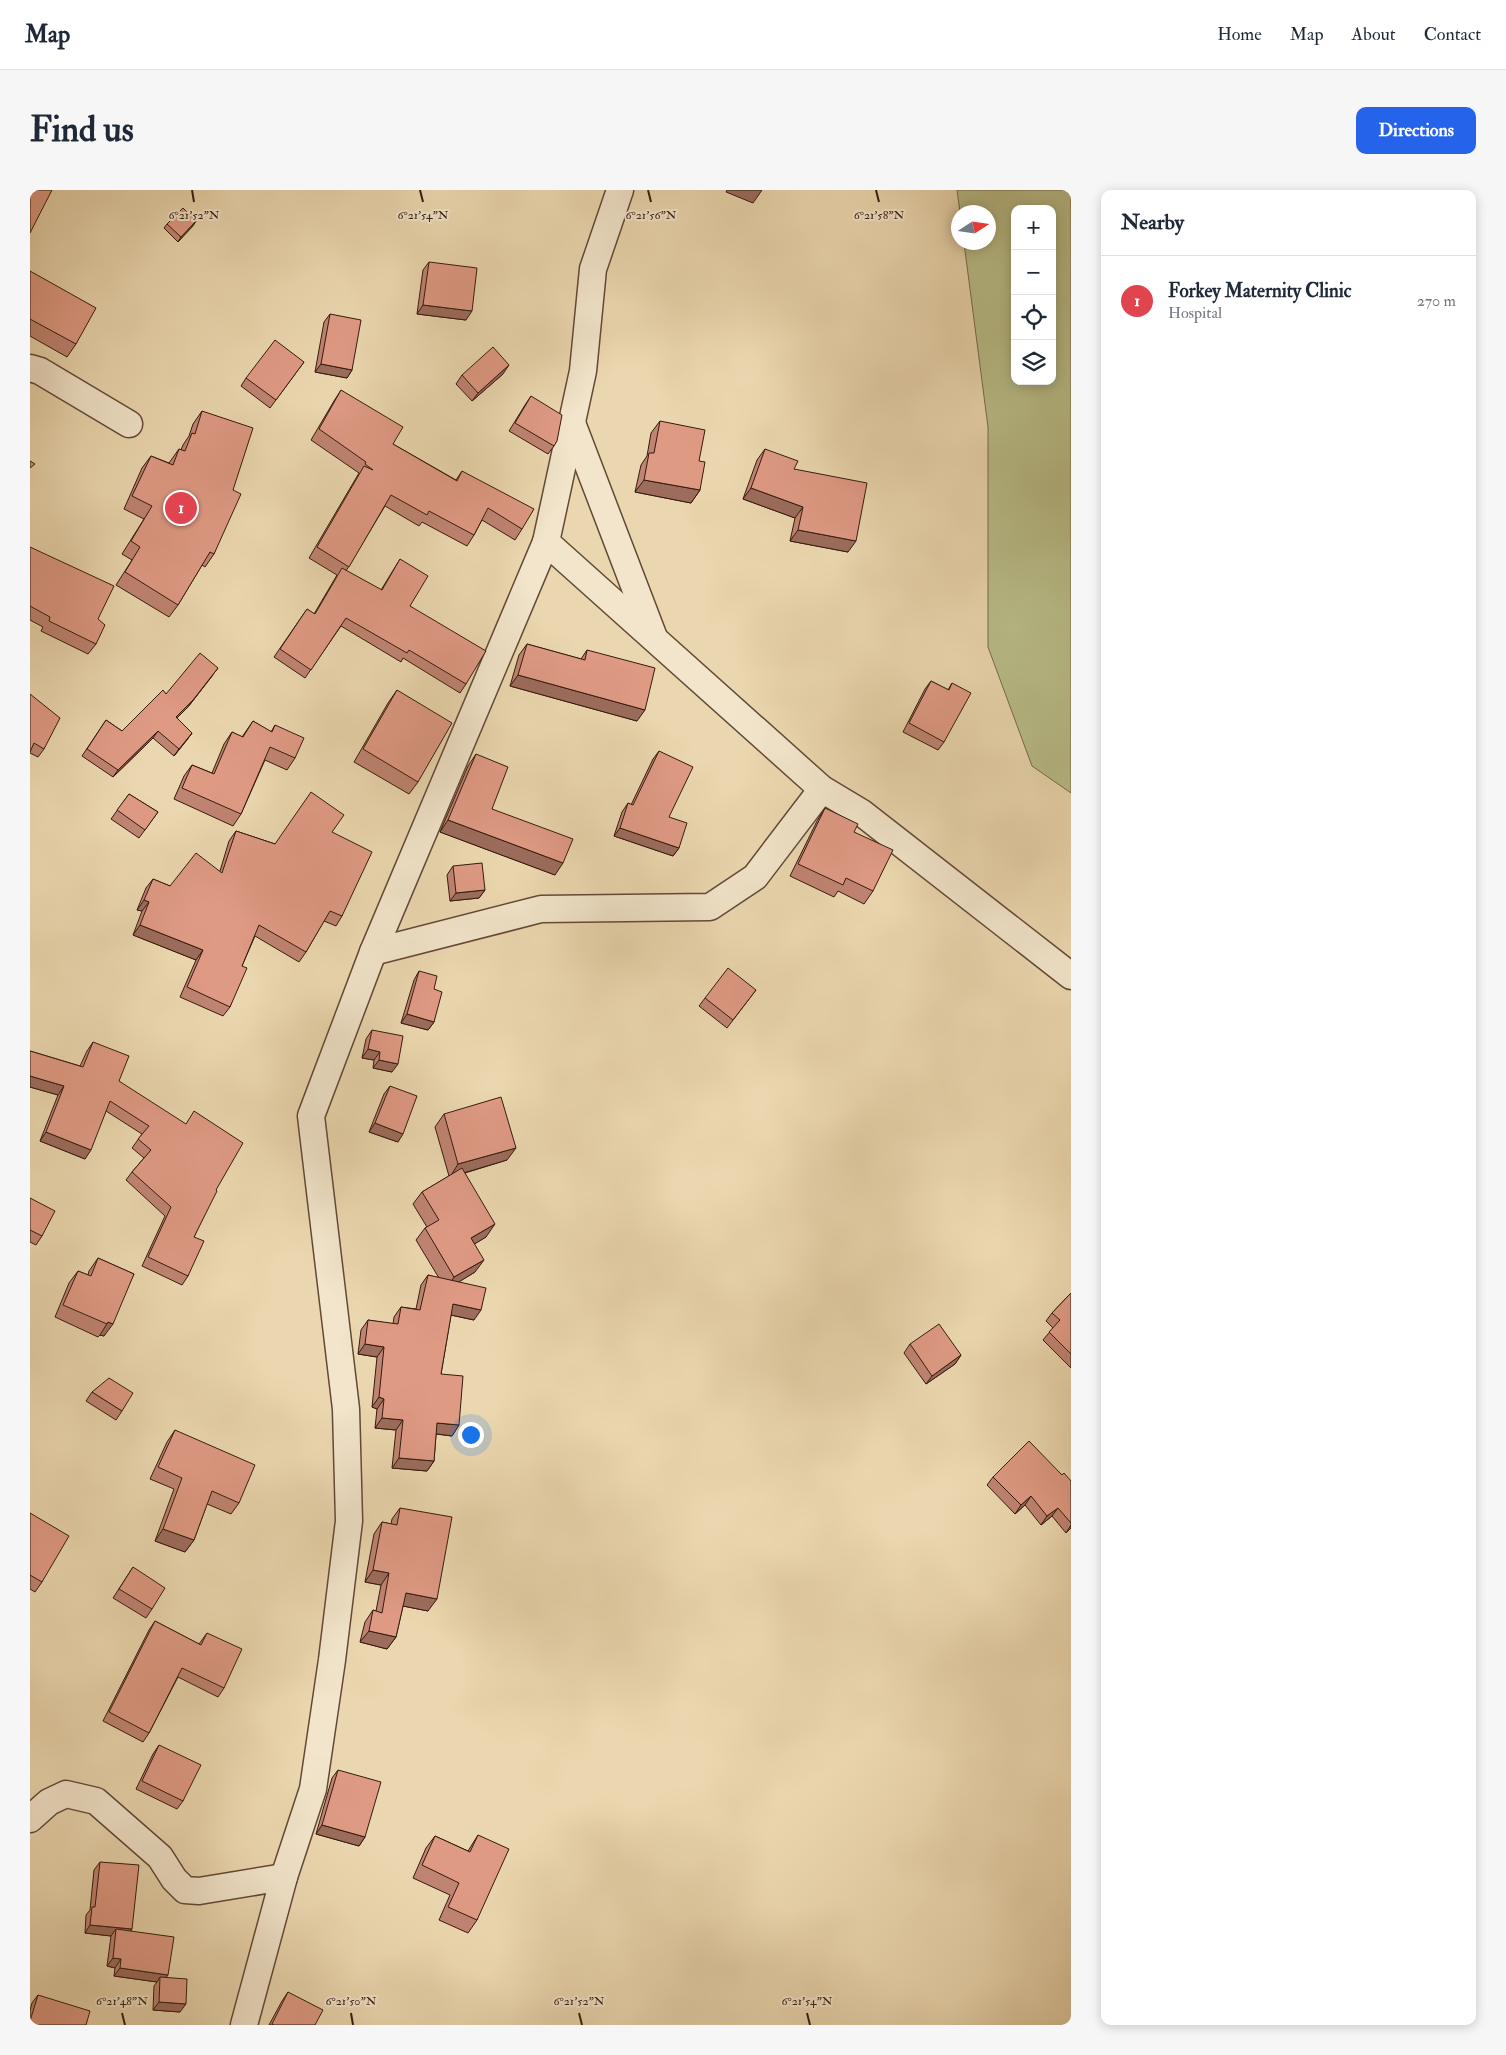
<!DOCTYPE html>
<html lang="en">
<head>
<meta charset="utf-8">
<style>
  body { margin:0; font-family:"IM FELL Double Pica",serif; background:#f6f6f7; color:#1f2937 }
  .controls { position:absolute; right:15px; top:15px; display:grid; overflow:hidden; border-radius:10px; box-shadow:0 2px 12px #0003 }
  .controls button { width:45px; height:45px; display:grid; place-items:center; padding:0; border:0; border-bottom:1px solid #e0e1e3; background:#fff; color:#1f2937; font:25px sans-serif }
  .compass { position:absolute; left:921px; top:15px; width:45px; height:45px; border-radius:50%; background:#fff; box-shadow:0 2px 12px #0003; rotate:78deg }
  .you { position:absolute; left:440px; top:1244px; width:18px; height:18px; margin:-12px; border:4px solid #fff; border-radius:50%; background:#1a73e8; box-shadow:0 0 0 8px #1a73e833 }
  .badge { display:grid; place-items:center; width:32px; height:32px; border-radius:50%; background:#2563eb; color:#fff; font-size:16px; font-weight:700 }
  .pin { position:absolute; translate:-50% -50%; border:2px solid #fff; box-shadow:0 1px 5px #0006 }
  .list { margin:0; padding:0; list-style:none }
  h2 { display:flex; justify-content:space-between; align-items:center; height:65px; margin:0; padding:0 20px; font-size:21px }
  h2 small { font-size:16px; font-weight:400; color:#747a83 }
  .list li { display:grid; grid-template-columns:32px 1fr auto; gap:15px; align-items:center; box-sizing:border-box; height:90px; padding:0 20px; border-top:1px solid #e0e1e3 }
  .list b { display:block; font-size:19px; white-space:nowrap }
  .list p { margin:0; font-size:16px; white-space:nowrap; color:#747a83 }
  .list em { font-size:16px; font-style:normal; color:#747a83 }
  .icon { flex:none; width:28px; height:28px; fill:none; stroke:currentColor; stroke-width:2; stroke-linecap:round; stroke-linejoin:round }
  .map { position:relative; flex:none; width:1041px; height:1835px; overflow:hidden; border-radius:10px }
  header { display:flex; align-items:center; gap:30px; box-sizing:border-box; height:70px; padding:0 25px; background:#fff; border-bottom:1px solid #e0e1e3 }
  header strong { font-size:24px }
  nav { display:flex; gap:28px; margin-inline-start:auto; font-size:18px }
  .intro { display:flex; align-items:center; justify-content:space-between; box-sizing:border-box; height:120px; padding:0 30px }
  h1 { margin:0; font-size:35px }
  .button { padding:12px 22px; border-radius:10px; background:#2563eb; color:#fff; font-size:18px; font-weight:700 }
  main { display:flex; gap:30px; padding:0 30px }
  aside { flex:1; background:#fff; border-radius:10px; box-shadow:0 2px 12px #0003 }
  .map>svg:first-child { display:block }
</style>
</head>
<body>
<header>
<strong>Map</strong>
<nav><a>Home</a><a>Map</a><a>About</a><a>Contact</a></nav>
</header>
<div class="intro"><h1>Find us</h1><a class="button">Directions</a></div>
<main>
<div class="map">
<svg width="1041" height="1835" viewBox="0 0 1041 1835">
  <rect width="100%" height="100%" fill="#ebd7af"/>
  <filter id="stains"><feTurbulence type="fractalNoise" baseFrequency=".004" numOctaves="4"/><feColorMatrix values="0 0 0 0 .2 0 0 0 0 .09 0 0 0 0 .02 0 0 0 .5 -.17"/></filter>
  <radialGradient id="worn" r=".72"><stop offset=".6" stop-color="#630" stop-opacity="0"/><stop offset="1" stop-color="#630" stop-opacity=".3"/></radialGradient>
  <!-- green -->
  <path fill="#b9be8a" stroke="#776c4c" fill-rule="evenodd" d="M927,0h114v603l-39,-27 -44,-119v-220l-24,-184 24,-1v-30h-28zM985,19h37v172h-37z"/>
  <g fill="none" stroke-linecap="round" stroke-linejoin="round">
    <!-- minor casing -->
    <g stroke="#624936" stroke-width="29">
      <g id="minor">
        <polyline points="0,178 10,181 99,234"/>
        <polyline points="542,233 623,445"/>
        <polyline points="516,352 792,599 832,623 1041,786"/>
        <polyline points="343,762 511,719 680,717 725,687 792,599"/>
        <polyline points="0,1629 19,1612 36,1604 66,1611 130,1667 144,1689 155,1700 169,1701 254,1687"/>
        <polyline points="214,1835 254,1687 283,1599 302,1470 319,1331 316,1219 281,926 343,762 516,352 553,181 563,79 590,0"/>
      </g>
    </g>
    <!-- minor -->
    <use href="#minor" stroke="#f2e5cb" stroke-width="26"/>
  </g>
  <!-- wall -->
  <g fill="#c08472" stroke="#351a0d">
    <polygon points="166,31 148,52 134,38 137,34"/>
    <polygon points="399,72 436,130 387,124 393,80"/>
    <polygon points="0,81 46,154 37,167 0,146"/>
    <polygon points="300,124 322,180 317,188 285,182 294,132"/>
    <polygon points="274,172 240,218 211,196 216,188"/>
    <polygon points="473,184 442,211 426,194 432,185"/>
    <polygon points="311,200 363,254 426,290 432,281 492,339 485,350 452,330 444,345 437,356 392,332 389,336 355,316 316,381 351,400 370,369 380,416 436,494 430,503 373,468 371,472 311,436 275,488 244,467 277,419 284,424 307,385 279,368 329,283 281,250 304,211"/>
    <polygon points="501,206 524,256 518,264 479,241 495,215"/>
    <polygon points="172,221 203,300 184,364 175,377 172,375 148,415 139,427 86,395 102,370 92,364 114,329 94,319 112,278 121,266 139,273 149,259 151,260 153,255 159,246 163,234"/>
    <polygon points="630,231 670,300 661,313 605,302 611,275 617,266 621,243"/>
    <polygon points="735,259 764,279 818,362 760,351 765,328 713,309 727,270"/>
    <polygon points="0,357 68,429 66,454 58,464 11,441 13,437 0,430"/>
    <polygon points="497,454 551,469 557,460 607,531 480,496 489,465"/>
    <polygon points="183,485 158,517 147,528 162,543 144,566 123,548 83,587 52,566 76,530 92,541 136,504"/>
    <polygon points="901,491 918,500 922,493 914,552 908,560 873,542 895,499"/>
    <polygon points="367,500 388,592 379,604 324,572 358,513"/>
    <polygon points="0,504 14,559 8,567 0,563"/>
    <polygon points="223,531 241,542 245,535 265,568 257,580 235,570 211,624 203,636 144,609 154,586 162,575 182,583 194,554 202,542 212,547"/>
    <polygon points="629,561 639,627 649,658 643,666 584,646 592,622 598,613 601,615 623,569"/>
    <polygon points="446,564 462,619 525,685 410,642 438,576"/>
    <polygon points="99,604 128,622 109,648 81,629"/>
    <polygon points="795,618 824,642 843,701 834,714 808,701 804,707 760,686 787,631"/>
    <polygon points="206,641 245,654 302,642 312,726 306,736 294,731 276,762 269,772 225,746 212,776 200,817 193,826 150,807 166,770 103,745 112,721 107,720 116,698 123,689 140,696 190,681 199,651"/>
    <polygon points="423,676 455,700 449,708 420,711 417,685"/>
    <polygon points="389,781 404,799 404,832 398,840 371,833 384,790"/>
    <polygon points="726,800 697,838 669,816 675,808"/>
    <polygon points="342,840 362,882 343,878 344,870 332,868 336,849"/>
    <polygon points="63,852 89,891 186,1000 164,1047 158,1086 152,1095 112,1076 135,1026 96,990 102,982 114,968 102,958 112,944 76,921 55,969 10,951 28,905 0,897 0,861 50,876 57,861"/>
    <polygon points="360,896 368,952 339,942 354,904"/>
    <polygon points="414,924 477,970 435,983 456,1047 444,1054 445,1082 428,1092 444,1130 421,1125 411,1184 429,1235 422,1246 406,1244 404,1271 397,1281 362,1278 366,1240 345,1238 347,1219 342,1217 347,1167 328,1164 331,1140 338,1130 363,1134 364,1127 371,1117 386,1119 391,1095 398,1085 409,1088 386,1050 395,1038 397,1037 383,1014 392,1002 419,986 405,937"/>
    <polygon points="0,1008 12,1046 6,1055 0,1052"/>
    <polygon points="68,1068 104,1084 74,1146 70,1145 68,1147 25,1127 39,1093 48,1081 58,1085 59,1081"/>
    <polygon points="1041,1103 1041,1178 1013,1150 1023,1138 1016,1131 1022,1123"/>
    <polygon points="880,1154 931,1165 925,1174 896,1194 874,1163"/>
    <polygon points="62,1202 92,1221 86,1230 56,1211"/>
    <polygon points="145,1240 209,1313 201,1324 177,1314 164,1350 155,1362 125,1351 144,1299 120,1289 137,1252"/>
    <polygon points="1032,1285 1041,1291 1041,1338 1036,1343 1022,1326 1011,1335 995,1315 985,1324 957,1295 963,1287"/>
    <polygon points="370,1318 398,1421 373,1416 366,1447 357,1459 330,1452 335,1432 343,1420 346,1421 351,1395 335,1392 344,1344 352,1332 361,1334 362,1329"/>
    <polygon points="0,1323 12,1392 5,1402 0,1399"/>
    <polygon points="103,1377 122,1419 116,1428 83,1408"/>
    <polygon points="125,1431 169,1454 177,1443 194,1498 188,1507 148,1487 119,1543 113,1552 73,1531 119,1440"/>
    <polygon points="129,1555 153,1611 147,1619 106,1599 123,1564"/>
    <polygon points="308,1580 335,1647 329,1656 286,1644 302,1588"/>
    <polygon points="448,1645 447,1730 438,1743 409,1730 420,1705 383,1688 396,1658 405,1646 438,1661"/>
    <polygon points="70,1672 101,1741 136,1787 150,1822 123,1820 124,1796 127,1792 84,1786 85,1778 77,1776 81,1746 55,1743 56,1725 60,1720 64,1680"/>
    <polygon points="258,1802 285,1835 239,1835 252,1811"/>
    <polygon points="8,1805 0,1835 0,1820 2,1813"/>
  </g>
  <!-- shaded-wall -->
  <g fill="#9c6c5c" stroke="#351a0d">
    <polygon points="697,0 732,0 723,13 696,2"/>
    <polygon points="166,31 163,36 148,52 151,47"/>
    <polygon points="393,115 442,121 436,130 387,124"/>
    <polygon points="291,174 322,180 317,188 285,182"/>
    <polygon points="479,175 473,184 442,211 448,203"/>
    <polygon points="614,290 670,300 661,313 605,302"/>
    <polygon points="721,298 773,317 765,328 713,309"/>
    <polygon points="768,340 826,351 818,362 760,351"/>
    <polygon points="188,478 158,517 141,534 146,527"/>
    <polygon points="488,485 615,520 607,531 480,496"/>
    <polygon points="128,541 123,548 83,587 88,580"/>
    <polygon points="162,543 157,550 144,566 149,559"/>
    <polygon points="418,630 533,673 525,685 410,642"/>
    <polygon points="590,638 649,658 643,666 584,646"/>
    <polygon points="455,700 449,708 420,711 426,703"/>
    <polygon points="114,710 119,712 112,721 107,720"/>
    <polygon points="110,735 173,760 166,770 103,745"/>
    <polygon points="377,824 404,832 398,840 371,833"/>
    <polygon points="338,859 350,862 344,870 332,868"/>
    <polygon points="349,870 368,874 362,882 343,878"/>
    <polygon points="0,886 34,896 28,905 0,897"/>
    <polygon points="345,933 373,944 368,952 339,942"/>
    <polygon points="16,942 61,960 55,969 10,951"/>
    <polygon points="486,958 477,970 420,987 428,974"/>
    <polygon points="465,1034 456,1047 433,1061 441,1048"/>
    <polygon points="454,1070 445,1082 416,1100 424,1087"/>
    <polygon points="423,1114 451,1120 444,1130 416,1124"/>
    <polygon points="78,1132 83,1134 74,1146 70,1145"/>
    <polygon points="335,1154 354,1157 347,1167 328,1164"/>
    <polygon points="931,1165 925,1174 896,1194 902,1186"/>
    <polygon points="349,1207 354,1209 347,1219 342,1217"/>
    <polygon points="352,1228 373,1230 366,1240 345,1238"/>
    <polygon points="407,1233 429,1235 422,1246 400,1243"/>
    <polygon points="369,1268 404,1271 397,1281 362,1278"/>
    <polygon points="1001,1306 995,1315 985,1324 991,1315"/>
    <polygon points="1028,1318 1022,1326 1011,1335 1017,1326"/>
    <polygon points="1041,1335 1041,1338 1036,1343"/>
    <polygon points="133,1339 164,1350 155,1362 125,1351"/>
    <polygon points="343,1380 359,1383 351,1395 335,1392"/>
    <polygon points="376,1403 407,1409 398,1421 368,1415"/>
    <polygon points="339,1441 366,1447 357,1459 330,1452"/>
    <polygon points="292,1635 335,1647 329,1656 286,1644"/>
    <polygon points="60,1735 102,1739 97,1748 86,1739 81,1746 55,1743"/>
    <polygon points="83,1768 91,1769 85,1778 77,1776"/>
    <polygon points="90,1778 138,1785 132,1793 130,1787 127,1792 84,1786"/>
    <polygon points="129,1812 156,1814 150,1822 123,1820"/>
  </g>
  <!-- building -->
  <g fill="#df9a84" stroke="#351a0d">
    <polygon points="0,0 22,0 0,43"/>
    <polygon points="153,18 166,31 151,47 137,34"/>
    <polygon points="399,72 447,78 442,121 393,115"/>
    <polygon points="0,81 66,118 46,154 0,129"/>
    <polygon points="300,124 331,130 322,180 291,174"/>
    <polygon points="245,150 274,172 246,210 216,188"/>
    <polygon points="463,157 479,175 448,203 432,185"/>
    <polygon points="311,200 373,237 363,254 427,291 432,281 504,319 492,339 458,318 444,345 399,321 397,325 361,305 319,377 287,357 334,276 343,280 335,274 336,272 289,239"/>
    <polygon points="501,206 532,225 527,251 524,256 485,233"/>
    <polygon points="172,221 223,238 203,300 211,304 184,364 180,362 148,415 95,382 110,357 101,351 122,316 102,306 121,266 143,275 149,259 155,261 162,243 165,244"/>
    <polygon points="630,231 675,240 669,271 675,272 670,300 614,290 619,263 624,263"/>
    <polygon points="735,259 768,271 764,279 837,293 826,351 768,340 773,317 721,298"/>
    <polygon points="0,271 5,274 0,278"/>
    <polygon points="0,357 84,396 68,429 75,435 66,454 19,431 20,427 0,416"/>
    <polygon points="370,369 398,386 380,416 456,461 436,494 379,460 377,463 316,428 281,480 250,459 277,419 285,424 312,378 352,400"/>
    <polygon points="497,454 555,470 557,460 625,478 615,520 488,485"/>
    <polygon points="170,463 188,478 163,510 146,527 162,543 149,559 128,541 88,580 57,559 76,530 92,541 133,500 136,504"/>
    <polygon points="901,491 919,500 922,493 941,503 914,552 879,533"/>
    <polygon points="367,500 422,533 388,592 333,559"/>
    <polygon points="0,504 30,528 14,559 4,553 0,562"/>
    <polygon points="223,531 242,542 245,535 274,548 265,568 240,557 211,624 152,598 162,575 184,584 202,542 213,547"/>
    <polygon points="629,561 663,577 639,627 657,633 649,658 590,638 598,613 603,615"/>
    <polygon points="446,564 478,577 462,619 543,649 533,673 418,630"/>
    <polygon points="281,602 314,625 302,642 342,662 312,726 300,721 276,762 229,735 212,776 217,778 200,817 157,797 173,760 110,735 119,712 114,710 123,689 140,696 166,663 192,683 206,641 245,654"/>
    <polygon points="99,604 128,622 115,640 87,620"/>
    <polygon points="795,618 828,634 824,642 863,660 843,701 816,688 813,695 768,674"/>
    <polygon points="452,673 455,700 426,703 423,676"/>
    <polygon points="698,778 726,800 703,830 675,808"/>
    <polygon points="389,781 407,786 404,799 412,802 404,832 377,824"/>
    <polygon points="342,840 373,846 368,874 349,870 350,862 338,859"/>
    <polygon points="63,852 99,866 89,891 156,934 164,921 213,953 186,1000 187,1001 164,1047 174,1051 158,1086 118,1067 141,1017 102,982 121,960 108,949 119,936 80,911 61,960 16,942 34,896 0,886 0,861 53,877"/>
    <polygon points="360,896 387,906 373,944 345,933"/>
    <polygon points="471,907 486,958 428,974 414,924"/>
    <polygon points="432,978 465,1034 441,1048 454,1070 424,1087 395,1038 409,1030 392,1002"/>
    <polygon points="0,1008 25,1021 12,1046 0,1040"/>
    <polygon points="68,1068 104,1084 83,1134 78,1132 77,1134 33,1115 48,1081 61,1086"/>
    <polygon points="398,1085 456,1098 451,1120 423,1114 411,1184 433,1186 429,1235 407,1233 404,1271 369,1268 373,1230 352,1228 354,1209 349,1207 354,1157 335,1154 338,1130 368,1134 371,1117 390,1120"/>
    <polygon points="1041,1103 1041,1164 1019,1142 1030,1130 1022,1123"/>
    <polygon points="909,1134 931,1165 902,1186 880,1154"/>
    <polygon points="79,1188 103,1203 92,1221 62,1202"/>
    <polygon points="145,1240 225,1275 209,1313 182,1301 164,1350 133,1339 152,1288 128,1277"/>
    <polygon points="999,1251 1032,1285 1034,1283 1041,1291 1041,1333 1028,1318 1017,1326 1001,1306 991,1315 963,1287"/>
    <polygon points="370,1318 422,1327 407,1409 376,1403 366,1447 339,1441 343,1420 352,1423 359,1383 343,1380 352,1332 367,1335"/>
    <polygon points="0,1323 39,1346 12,1392 0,1385"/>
    <polygon points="103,1377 135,1398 122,1419 89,1399"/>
    <polygon points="125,1431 171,1455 177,1443 212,1459 194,1498 152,1478 119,1543 79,1522"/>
    <polygon points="129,1555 171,1575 153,1611 112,1591"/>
    <polygon points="308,1580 351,1592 335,1647 292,1635"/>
    <polygon points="448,1645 479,1659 447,1730 418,1717 429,1693 392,1675 405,1646 440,1662"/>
    <polygon points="70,1672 109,1675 102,1739 60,1735 62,1717 65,1717"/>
    <polygon points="86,1739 144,1747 138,1785 90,1778 91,1769 83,1768"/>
    <polygon points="130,1787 157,1789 156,1814 129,1812"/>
    <polygon points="258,1802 293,1820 285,1835 244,1835 242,1834"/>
    <polygon points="8,1805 60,1821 56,1835 0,1835 0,1831"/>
  </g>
  <!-- ticks -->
  <path fill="none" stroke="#351a0d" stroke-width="2" d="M162,0l2,12M390,0l3,12M618,0l3,12M846,0l3,12M92,1823l3,12M321,1823l2,12M549,1823l3,12M777,1823l3,12"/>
  <g font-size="12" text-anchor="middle" fill="#351a0d" stroke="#f2e5cb" stroke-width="4" stroke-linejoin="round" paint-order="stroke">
    <text x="164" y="29">6°21'52"N</text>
    <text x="393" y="29">6°21'54"N</text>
    <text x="621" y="29">6°21'56"N</text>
    <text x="849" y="29">6°21'58"N</text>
    <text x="92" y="1815">6°21'48"N</text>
    <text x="321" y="1815">6°21'50"N</text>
    <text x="549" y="1815">6°21'52"N</text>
    <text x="777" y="1815">6°21'54"N</text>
  </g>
  <rect width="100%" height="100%" filter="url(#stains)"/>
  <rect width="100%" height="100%" fill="url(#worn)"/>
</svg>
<div class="controls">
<button>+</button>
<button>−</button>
<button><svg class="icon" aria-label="locate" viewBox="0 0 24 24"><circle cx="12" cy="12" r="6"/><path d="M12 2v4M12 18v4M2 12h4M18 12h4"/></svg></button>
<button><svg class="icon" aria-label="layers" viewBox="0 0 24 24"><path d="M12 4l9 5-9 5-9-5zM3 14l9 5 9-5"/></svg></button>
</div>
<svg class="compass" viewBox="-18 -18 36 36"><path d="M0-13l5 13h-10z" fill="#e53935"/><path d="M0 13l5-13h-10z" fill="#747a83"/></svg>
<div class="you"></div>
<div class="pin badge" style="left:151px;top:318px;background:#e0444e">1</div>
</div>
<aside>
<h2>Nearby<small></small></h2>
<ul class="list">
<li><span class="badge" style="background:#e0444e">1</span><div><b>Forkey Maternity Clinic</b><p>Hospital</p></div><em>270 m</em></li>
</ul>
</aside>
</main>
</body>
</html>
